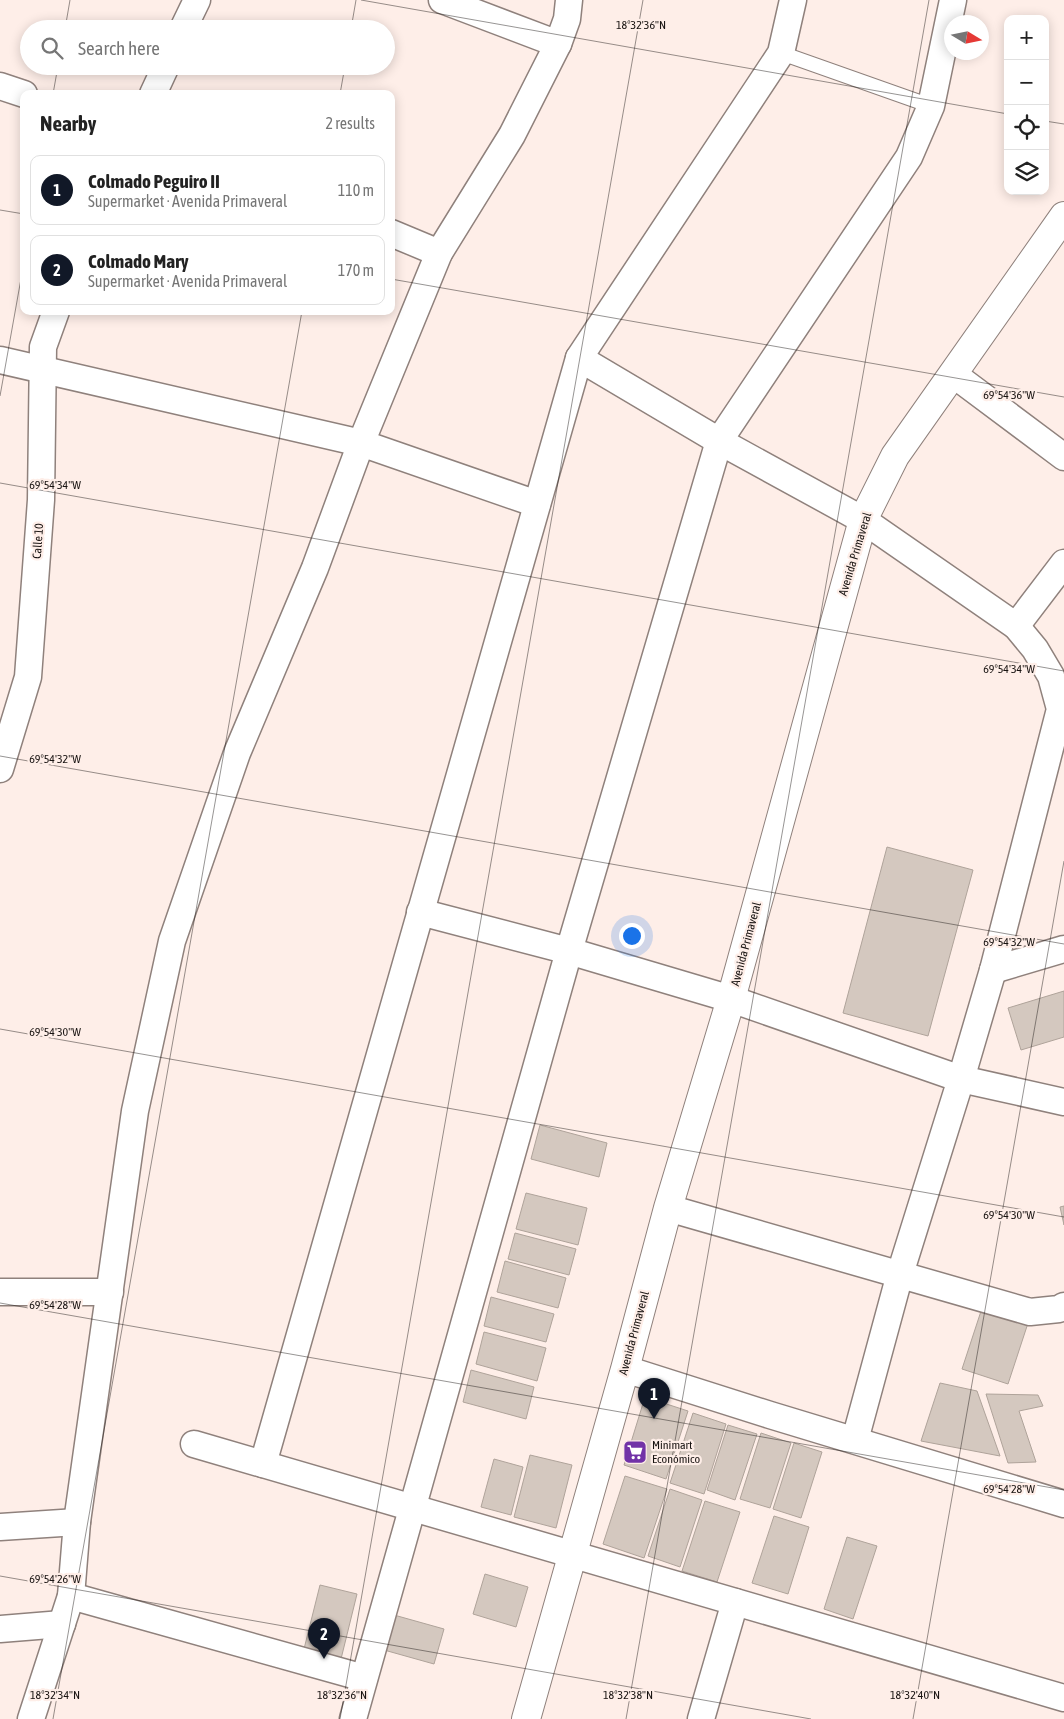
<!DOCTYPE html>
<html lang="en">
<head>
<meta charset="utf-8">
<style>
  body { margin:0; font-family:"Asap Condensed",sans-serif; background:#f6f6f6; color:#222 }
  .controls { position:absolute; right:15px; top:15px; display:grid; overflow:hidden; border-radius:10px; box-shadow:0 2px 12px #0003 }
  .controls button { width:45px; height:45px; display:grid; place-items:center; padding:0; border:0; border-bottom:1px solid #e0e0e0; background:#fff; color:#222; font:25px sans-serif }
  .compass { position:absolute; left:944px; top:15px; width:45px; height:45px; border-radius:50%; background:#fff; box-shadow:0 2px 12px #0003; rotate:100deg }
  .you { position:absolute; left:631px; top:935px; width:18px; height:18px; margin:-12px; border:4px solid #fff; border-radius:50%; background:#1a73e8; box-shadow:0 0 0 8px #1a73e833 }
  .badge { display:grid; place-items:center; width:32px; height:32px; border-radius:50%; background:#111827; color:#fff; font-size:16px; font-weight:700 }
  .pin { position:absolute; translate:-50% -41px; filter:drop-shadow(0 1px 2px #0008) }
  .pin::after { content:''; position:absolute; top:26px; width:18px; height:15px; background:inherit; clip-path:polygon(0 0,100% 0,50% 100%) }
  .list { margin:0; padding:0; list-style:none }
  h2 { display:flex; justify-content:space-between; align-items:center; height:65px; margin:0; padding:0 20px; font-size:21px }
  h2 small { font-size:16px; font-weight:400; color:#767676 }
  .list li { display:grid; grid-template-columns:32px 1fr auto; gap:15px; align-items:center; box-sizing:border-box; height:70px; margin:0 10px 10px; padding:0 10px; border:1px solid #e0e0e0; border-radius:10px }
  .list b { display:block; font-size:19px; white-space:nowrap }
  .list p { margin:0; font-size:16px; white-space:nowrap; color:#767676 }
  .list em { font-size:16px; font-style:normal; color:#767676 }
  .icon { flex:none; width:28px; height:28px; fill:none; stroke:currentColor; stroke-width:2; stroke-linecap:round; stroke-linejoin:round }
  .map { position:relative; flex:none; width:1064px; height:1719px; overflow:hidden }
  .search { position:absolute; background:#fff; box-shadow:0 2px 12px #0003; left:20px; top:20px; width:375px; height:55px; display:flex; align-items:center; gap:12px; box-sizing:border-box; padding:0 18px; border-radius:28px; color:#767676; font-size:19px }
  .panel { position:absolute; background:#fff; box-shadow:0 2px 12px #0003; left:20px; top:90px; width:375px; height:225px; border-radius:10px }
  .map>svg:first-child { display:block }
</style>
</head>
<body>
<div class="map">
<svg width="1064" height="1719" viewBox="0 0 1064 1719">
  <rect width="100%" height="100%" fill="#feeee8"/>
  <!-- building -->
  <g fill="#d4c8bf" stroke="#afa39a">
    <polygon points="887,847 973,870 928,1036 843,1013"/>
    <polygon points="1064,991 1064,1037 1021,1050 1008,1008"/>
    <polygon points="540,1125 607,1143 599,1177 531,1159"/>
    <polygon points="526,1193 587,1208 578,1245 516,1229"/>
    <polygon points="1064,1206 1064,1225 1060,1207"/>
    <polygon points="515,1233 576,1249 569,1275 508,1259"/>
    <polygon points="505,1261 566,1278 558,1308 497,1292"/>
    <polygon points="491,1297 554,1314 546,1342 484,1326"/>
    <polygon points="984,1302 1030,1317 1008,1384 962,1369"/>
    <polygon points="484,1332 546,1348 537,1381 476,1364"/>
    <polygon points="471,1370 534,1387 526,1419 463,1402"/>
    <polygon points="940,1383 977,1391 1000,1456 921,1441"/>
    <polygon points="986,1394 1038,1395 1043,1406 1019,1411 1036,1462 1008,1463"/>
    <polygon points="645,1397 688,1411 666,1479 624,1465"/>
    <polygon points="693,1413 726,1424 704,1494 670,1483"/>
    <polygon points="728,1425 757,1434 735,1500 707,1490"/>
    <polygon points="761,1433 791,1443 770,1508 740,1499"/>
    <polygon points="794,1443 822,1452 801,1518 773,1509"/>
    <polygon points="530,1455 572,1465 556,1528 514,1517"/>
    <polygon points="494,1459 523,1467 511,1515 481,1507"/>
    <polygon points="625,1476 667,1489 644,1558 603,1544"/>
    <polygon points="670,1489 702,1500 680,1567 648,1556"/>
    <polygon points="705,1501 740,1512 717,1582 682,1571"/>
    <polygon points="774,1516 809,1527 788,1594 752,1583"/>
    <polygon points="847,1537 877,1546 853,1619 824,1609"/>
    <polygon points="485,1574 528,1587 516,1627 473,1614"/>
    <polygon points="320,1585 357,1594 341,1659 304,1649"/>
    <polygon points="394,1615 444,1629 434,1664 384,1650"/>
  </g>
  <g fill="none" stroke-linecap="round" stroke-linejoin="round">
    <!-- lane casing -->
    <g stroke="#8f817c" stroke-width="16">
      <polyline id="lane" points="781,53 931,106"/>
    </g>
    <!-- street casing -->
    <g stroke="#8f817c" stroke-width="29">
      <g id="street">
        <polyline points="442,0 558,44"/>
        <polyline points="183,29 197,0"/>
        <polyline points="0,86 24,94"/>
        <polyline points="153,94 166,66"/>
        <polyline points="391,233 439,253"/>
        <polyline points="579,358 719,441 863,520 1016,626 1035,649 1051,676 1060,709 993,970 961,1079 900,1274 855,1440"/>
        <polyline points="0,360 361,443 537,504"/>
        <polyline points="953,374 1064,457"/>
        <polyline points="1016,626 1064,563"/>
        <polyline points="0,769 28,677 41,500 43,347 56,311"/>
        <polyline points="420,912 569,951 731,999 961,1079 1064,1102"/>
        <polyline points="993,970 1064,949"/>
        <polyline points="668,1208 1030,1312 1059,1309 1064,1306"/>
        <polyline points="0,1292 110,1292"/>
        <polyline points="625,1369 770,1415 1064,1504"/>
        <polyline points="194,1444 1064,1698"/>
        <polyline points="263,1464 579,358 781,53 793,0"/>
        <polyline points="0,1527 77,1522"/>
        <polyline points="71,1596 364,1678"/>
        <polyline points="0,1629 62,1624"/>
        <polyline points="31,1719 71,1596 77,1522 135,1111 172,941 237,753 315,568 361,443 439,253 512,135 558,44 567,19 569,0"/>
        <polyline points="353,1719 569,951 719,441 909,157 931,106 953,0"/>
        <polyline points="701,1719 735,1602"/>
      </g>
    </g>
    <!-- secondary casing -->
    <g stroke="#8f817c" stroke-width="30">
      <polyline id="secondary" points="526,1719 625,1369 668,1208 731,999 863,520 895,456 1064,216"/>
    </g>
    <!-- lane -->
    <use href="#lane" stroke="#fff" stroke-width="14"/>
    <!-- street -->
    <use href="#street" stroke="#fff" stroke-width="26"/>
    <!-- secondary -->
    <use href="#secondary" stroke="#fff" stroke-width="28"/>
  </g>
  <!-- ticks -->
  <path fill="none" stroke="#181311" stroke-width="1" stroke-opacity="0.45" d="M361,0l647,114M65,29l5,-29M351,29l5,-29M53,94l5,-28M340,94l5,-28M1045,121l19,3M0,210l24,4M391,279l673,118M0,396l24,-134M0,483l1064,188M0,756l1064,188M0,1029l1064,188M0,1303l1064,187M0,1576l811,143M53,1719l249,-1408M340,1719l303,-1719M626,1719l303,-1719M913,1719l151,-858"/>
  <!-- icons -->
  <defs>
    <g id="supermarket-square" transform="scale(1.25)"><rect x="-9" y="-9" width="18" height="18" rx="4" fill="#7132a7" stroke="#feeee8"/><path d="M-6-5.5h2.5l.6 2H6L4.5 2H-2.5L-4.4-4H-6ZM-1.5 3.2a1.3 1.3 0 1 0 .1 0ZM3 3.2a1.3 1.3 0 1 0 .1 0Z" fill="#fff"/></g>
  </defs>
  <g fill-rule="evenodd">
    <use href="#supermarket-square" x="635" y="1452"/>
  </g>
  <g text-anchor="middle" stroke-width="4.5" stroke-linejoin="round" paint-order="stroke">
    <!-- street labels -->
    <g font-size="12" fill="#181311" stroke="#feeee8">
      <text transform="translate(38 541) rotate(-86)" y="4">Calle 10</text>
      <text transform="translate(855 554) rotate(-73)" y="4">Avenida Primaveral</text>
      <text transform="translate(746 944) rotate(-75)" y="4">Avenida Primaveral</text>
      <text transform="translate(634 1333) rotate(-75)" y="4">Avenida Primaveral</text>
    </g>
    <!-- poi labels -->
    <g font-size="12" fill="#181311" stroke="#feeee8" text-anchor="start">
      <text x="652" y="1449">Minimart<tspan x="652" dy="14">Económico</tspan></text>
    </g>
  </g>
  <g font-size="12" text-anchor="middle" fill="#181311" stroke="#feeee8" stroke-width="4.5" stroke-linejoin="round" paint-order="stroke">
    <text x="641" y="29">18°32'36"N</text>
    <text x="1009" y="399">69°54'36"W</text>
    <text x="55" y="489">69°54'34"W</text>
    <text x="1009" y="673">69°54'34"W</text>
    <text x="55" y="763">69°54'32"W</text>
    <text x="1009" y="946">69°54'32"W</text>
    <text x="55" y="1036">69°54'30"W</text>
    <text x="1009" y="1219">69°54'30"W</text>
    <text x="55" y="1309">69°54'28"W</text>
    <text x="1009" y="1493">69°54'28"W</text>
    <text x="55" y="1583">69°54'26"W</text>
    <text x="55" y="1699">18°32'34"N</text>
    <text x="342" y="1699">18°32'36"N</text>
    <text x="628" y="1699">18°32'38"N</text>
    <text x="915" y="1699">18°32'40"N</text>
  </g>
</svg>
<div class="controls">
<button>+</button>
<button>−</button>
<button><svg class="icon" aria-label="locate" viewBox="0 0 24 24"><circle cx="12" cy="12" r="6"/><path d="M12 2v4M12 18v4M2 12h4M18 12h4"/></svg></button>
<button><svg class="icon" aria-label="layers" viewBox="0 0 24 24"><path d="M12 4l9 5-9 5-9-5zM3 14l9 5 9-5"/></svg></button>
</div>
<svg class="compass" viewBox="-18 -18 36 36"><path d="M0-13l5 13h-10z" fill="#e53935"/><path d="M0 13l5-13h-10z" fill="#767676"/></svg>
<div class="you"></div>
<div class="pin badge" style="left:654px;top:1419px">1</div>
<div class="pin badge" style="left:324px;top:1659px">2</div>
<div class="search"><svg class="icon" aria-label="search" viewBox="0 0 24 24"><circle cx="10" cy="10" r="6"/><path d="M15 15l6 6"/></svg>Search here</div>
<section class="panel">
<h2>Nearby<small>2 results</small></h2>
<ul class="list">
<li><span class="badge">1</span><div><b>Colmado Peguiro II</b><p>Supermarket · Avenida Primaveral</p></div><em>110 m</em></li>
<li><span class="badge">2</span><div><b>Colmado Mary</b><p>Supermarket · Avenida Primaveral</p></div><em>170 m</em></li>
</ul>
</section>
</div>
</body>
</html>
